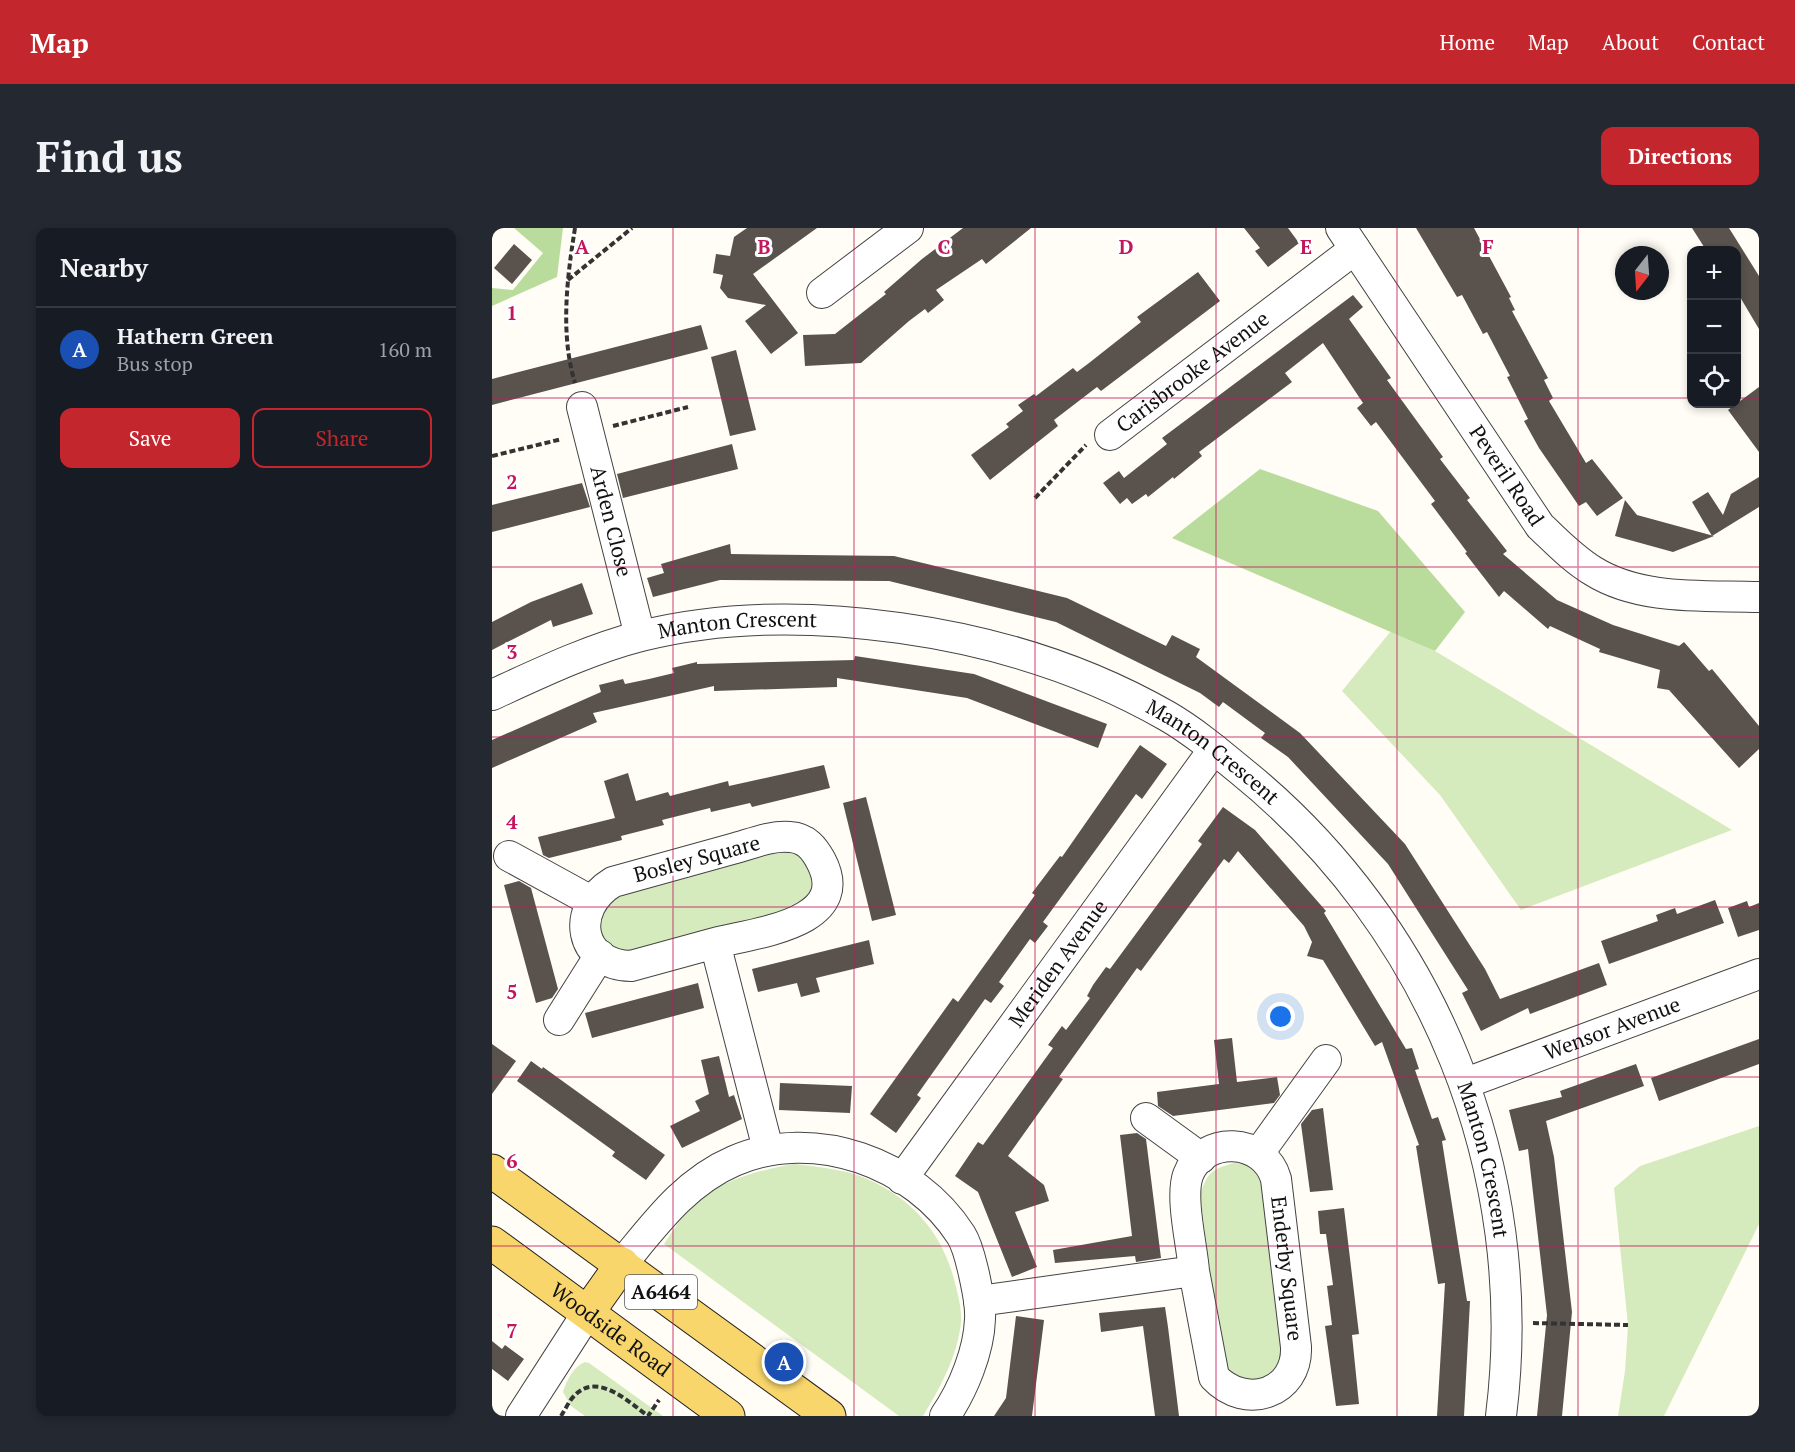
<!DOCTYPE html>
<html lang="en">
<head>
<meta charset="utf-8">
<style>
  body { margin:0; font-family:"PT Serif",serif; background:#242831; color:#f1f3f6 }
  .controls { position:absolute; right:18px; top:18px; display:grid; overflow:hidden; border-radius:12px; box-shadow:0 3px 9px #0003 }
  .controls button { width:54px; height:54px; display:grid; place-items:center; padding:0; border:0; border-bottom:2px solid #363941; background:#171b24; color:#f1f3f6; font:30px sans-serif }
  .compass { position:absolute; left:1123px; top:18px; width:54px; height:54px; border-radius:50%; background:#171b24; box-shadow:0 3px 9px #0003; rotate:197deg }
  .you { position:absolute; left:789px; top:789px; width:21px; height:21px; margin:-15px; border:4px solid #fff; border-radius:50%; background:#1a73e8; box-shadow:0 0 0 9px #1a73e833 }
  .badge { display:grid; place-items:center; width:39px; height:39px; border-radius:50%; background:#c4262e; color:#fff; font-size:20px; font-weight:700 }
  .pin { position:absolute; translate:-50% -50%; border:3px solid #fff; box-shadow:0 2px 6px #0006 }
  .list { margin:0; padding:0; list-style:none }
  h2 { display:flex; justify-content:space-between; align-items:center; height:78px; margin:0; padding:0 24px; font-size:26px }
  h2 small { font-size:20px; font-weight:400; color:#9ea1a6 }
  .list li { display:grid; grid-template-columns:39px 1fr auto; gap:18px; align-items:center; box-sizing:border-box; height:84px; padding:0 24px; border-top:2px solid #363941 }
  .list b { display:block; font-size:22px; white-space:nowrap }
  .list p { margin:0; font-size:20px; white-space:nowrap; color:#9ea1a6 }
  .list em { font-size:20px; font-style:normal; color:#9ea1a6 }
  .actions { display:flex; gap:12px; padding:18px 24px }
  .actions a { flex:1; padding:14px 0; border:2px solid #c4262e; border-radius:12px; text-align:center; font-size:21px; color:#c4262e }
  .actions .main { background:#c4262e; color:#fff }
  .icon { flex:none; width:33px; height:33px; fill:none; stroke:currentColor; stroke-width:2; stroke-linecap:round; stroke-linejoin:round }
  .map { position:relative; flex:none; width:1267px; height:1188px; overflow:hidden; border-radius:12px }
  header { display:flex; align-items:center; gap:36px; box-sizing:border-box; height:84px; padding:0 30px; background:#c4262e; color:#fff }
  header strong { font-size:28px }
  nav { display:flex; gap:33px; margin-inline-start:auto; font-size:21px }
  .intro { display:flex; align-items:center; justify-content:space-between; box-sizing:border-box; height:144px; padding:0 36px }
  h1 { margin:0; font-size:42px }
  .button { padding:15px 27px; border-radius:12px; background:#c4262e; color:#fff; font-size:21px; font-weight:700 }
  main { display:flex; gap:36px; padding:0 36px }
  aside { flex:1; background:#171b24; border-radius:12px; box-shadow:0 3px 9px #0003 }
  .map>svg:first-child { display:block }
</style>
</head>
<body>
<header>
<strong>Map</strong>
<nav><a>Home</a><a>Map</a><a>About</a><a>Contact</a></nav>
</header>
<div class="intro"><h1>Find us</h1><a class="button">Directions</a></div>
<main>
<aside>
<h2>Nearby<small></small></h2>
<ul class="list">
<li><span class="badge" style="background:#1a4fb4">A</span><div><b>Hathern Green</b><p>Bus stop</p></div><em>160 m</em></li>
</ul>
<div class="actions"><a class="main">Save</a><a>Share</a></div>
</aside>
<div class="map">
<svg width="1267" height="1188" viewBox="0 0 1267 1188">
  <rect width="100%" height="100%" fill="#fffdf5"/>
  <!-- green -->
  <g fill="#d5ebbd">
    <polygon points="899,403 943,423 1240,602 1029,682 948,567 850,463"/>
    <polygon points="284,621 312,627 325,658 303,686 127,725 109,712 106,678 112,668"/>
    <polygon points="1267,898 1267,996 1172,1188 1126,1188 1133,1143 1136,1097 1122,960 1148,938"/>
    <path d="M742,935l16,2 14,11 20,179c-13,25 -28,30 -54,23l-9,-18 -21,-166c8,-22 12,-25 34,-31z"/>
    <path d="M303,936c23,3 50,5 72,15 46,20 76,55 88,104 3,12 7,27 6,40 -4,34 -21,65 -38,93h-24l-235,-172c9,-13 17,-27 28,-38 23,-24 70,-37 103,-42z"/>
    <path d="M93,1134l4,1 74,53h-78l-14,-10 -8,-14c3,-11 11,-26 22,-30z"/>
  </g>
  <!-- forest -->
  <g fill="#b9dc9c">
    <polygon points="22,0 71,0 65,49 0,78 0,60 21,62 51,25"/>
    <polygon points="768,241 886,283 973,384 943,423 680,310"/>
  </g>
  <!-- building -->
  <g fill="#5a524d">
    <polygon points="255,0 325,0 261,46 306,105 279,126 253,93 274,77 236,70 228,60 231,47 221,45 224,26 238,28 242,9"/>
    <polygon points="471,0 539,0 494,36 490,31 444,62 452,72 436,85 433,81 417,93 369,135 313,138 311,107 343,106 394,66 392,64 430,31"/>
    <polygon points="752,0 796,0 807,15 776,39 763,23 768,20"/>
    <polygon points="924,0 982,0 1019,69 1017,70 1023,82 1020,83 1056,150 1052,152 1061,170 1057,173 1094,235 1100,231 1131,270 1105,288 1094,274 1087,278 1047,220 1032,193 1036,191 1015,149 1018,148 995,104 991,106 970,67 965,69"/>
    <polygon points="1200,0 1237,0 1267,48 1267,101 1245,64 1245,22 1214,22"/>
    <polygon points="22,16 40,32 20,56 2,40"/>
    <polygon points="706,44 728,73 609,163 605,159 562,192 566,198 498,252 479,227 517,199 514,196 531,183 526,177 542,166 544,168 581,140 585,144 597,135 649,94 645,89"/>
    <polygon points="861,67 871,79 857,91 899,150 895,152 951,229 948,231 978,270 975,272 1015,323 1011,326 1065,372 1121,397 1187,418 1192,414 1217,443 1220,441 1267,498 1267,521 1247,540 1177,462 1165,460 1168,442 1107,424 1108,421 1058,398 1056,401 1012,363 1007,369 973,325 975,324 939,276 943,273 884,194 879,198 865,180 871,175 831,115 793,145 800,154 707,224 710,228 682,251 681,249 656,269 654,266 640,276 635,270 628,276 611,255 627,243 632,250 675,216 670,210"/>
    <polygon points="209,97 216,121 0,177 0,151"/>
    <polygon points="244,122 264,202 238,208 219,129"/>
    <polygon points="1267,159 1267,224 1236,182"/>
    <polygon points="240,216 246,241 131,270 125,246"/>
    <polygon points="1267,249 1267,279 1220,308 1200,274 1216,264 1231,287 1239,266"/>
    <polygon points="90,255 98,279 0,304 0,277"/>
    <polygon points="1133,272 1145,287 1222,308 1181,324 1123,308"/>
    <polygon points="238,316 239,326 402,328 575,370 674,418 680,407 708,421 704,429 808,505 913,616 993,741 1008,771 1107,735 1115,757 1038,786 1036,780 989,803 970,765 976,762 896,636 796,529 769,510 773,505 731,474 727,479 708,465 564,394 397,353 228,352 161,369 155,350 172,345 169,336"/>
    <polygon points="90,355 101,386 61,399 59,392 0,422 0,394 39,374"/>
    <polygon points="363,428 482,446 615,496 606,520 475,470 345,450 345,459 222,463 222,458 101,485 105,494 0,540 0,512 109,464 107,457 131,451 133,456 157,451 182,445 180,440 205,434 205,436 362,432"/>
    <polygon points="648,517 675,536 650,571 644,566 621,598 551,694 556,698 543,715 538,711 507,754 512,758 499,775 493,771 425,867 429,870 404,905 378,886 461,770 466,774 543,667 540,665 568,628 570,629"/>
    <polygon points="332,537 338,560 260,579 258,575 219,584 218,580 170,592 172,597 129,608 130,612 57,630 51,627 46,609 123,590 112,553 136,545 144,573 176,564 178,568 236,553 237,558"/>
    <polygon points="374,569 404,687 380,693 351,575"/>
    <polygon points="731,579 763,602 834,683 832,685 914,821 920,820 927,841 923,842 940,891 946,889 954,912 950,913 975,1073 978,1073 972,1188 945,1188 953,1055 946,1056 924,918 927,917 890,814 883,818 831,732 815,728 820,714 812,698 746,623 737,635 732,631 649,743 645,740 567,849 571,851 516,928 552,957 557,973 523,984 545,1039 520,1049 486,964 463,948 486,914 491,917 561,820 556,817 570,798 574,802 598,770 595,768 601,757 614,739 618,741 710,616 706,613"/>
    <polygon points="27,653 39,660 66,761 60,770 44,775 12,657"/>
    <polygon points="1223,672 1232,695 1117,736 1109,713 1166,693 1164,687 1183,680 1185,686"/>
    <polygon points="1255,673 1257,679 1267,675 1267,702 1246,709 1236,680"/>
    <polygon points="377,712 382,736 324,750 328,764 309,769 305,755 266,764 260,741"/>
    <polygon points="206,755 212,780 100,810 93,785"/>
    <polygon points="740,810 745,854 785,849 788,867 782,875 681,888 666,878 665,864 727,856 722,812"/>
    <polygon points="1267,811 1267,836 1167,873 1159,850"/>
    <polygon points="0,816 24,833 0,866"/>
    <polygon points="227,828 237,869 242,867 250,891 190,920 178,898 208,883 203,873 217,866 209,832"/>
    <polygon points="39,833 50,841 51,839 173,927 154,952 120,928 123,924 25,853"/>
    <polygon points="1144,836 1152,858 1054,893 1062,929 1080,1084 1070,1188 1045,1188 1055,1087 1036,921 1027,923 1017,882 1070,869 1068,863"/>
    <polygon points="288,855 360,858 358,885 287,882"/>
    <polygon points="831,880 841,962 818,964 809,896 820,882"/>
    <polygon points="645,905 654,911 669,1030 644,1034 643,1028 563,1035 561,1022 640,1008 628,907"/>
    <polygon points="852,980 867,1106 860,1107 867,1176 844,1178 833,1098 840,1097 835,1058 841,1057 834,1006 828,1006 826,983"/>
    <polygon points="673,1079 676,1099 687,1188 663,1188 651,1098 609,1104 607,1085"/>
    <polygon points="524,1088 552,1092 540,1188 502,1188 514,1170"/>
    <polygon points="0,1113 10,1121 13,1117 32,1131 16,1153 0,1141"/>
  </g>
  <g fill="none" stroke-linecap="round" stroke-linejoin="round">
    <!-- minor casing -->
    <g stroke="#444" stroke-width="32">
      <g id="minor">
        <path id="s1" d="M849,0l199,298c17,16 33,33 53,45 48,30 112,24 166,26"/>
        <polyline points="330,65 416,0"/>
        <path id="s2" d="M90,179l58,229"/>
        <path id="s3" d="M618,207l245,-186"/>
        <path id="s4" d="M0,467c48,-22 98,-46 149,-59 84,-21 174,-20 259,-8 93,13 185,41 267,88 26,15 51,36 74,55 192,155 291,399 260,645"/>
        <polyline points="17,628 99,673"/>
        <path d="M223,715c38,-10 139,-19 106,-82 -7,-13 -15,-23 -31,-24 -19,-2 -39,7 -58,12 -39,11 -79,22 -119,33 -44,27 -34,83 18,84l84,-23 53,206"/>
        <polyline points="67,792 108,727"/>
        <path id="s5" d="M974,855l293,-109"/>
        <polyline points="654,890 709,930"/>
        <polyline points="767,925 834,832"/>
        <path id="s6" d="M410,951l312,-430"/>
        <path d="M130,1036c33,-40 63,-82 112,-103 80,-35 181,2 227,74 7,11 10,27 13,39 3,15 7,30 6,45 -1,32 -17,71 -35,97"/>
        <path id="s7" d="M487,1073l215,-30c-2,-26 -14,-73 -6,-96 15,-40 76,-38 88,4l20,168c2,46 -50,64 -82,30l-20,-106"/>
        <polyline points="29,1188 96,1084"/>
      </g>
    </g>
    <!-- major casing -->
    <g stroke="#222" stroke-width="35">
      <g id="major">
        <polyline points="0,943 337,1188"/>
        <path id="s8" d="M0,1015l236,173"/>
        <polyline points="96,1084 130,1036"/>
      </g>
    </g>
    <!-- path -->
    <g stroke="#333" stroke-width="4" stroke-dasharray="6 3" stroke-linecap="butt">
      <path d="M83,0c-8,50 -15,106 0,155"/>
      <polyline points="76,52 140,0"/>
      <polyline points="121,198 196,179"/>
      <polyline points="0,228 70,211"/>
      <polyline points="543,270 594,217"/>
      <polyline points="1041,1095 1136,1097"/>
      <path d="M69,1188c4,-6 8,-15 13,-20 23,-25 55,6 74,20l11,-16"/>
    </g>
    <!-- minor -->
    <use href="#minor" stroke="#fff" stroke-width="30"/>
    <!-- major -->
    <use href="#major" stroke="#f9d66b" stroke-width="33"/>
  </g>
  <!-- grid -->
  <path fill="none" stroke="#c2185b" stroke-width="1.5" stroke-opacity="0.55" d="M181,0v1188M362,0v1188M543,0v1188M724,0v1188M905,0v1188M1086,0v1188M0,170h1200M1244,170h23M0,339h1267M0,509h1267M0,679h1267M0,849h1267M0,1018h1267"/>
  <g text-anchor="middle" stroke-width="6" stroke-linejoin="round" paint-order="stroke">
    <!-- shield labels -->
    <rect fill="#fff" stroke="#585858" stroke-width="1.5" x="133" y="1047" width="72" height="34" rx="4.5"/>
    <g font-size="20" font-weight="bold" fill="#111">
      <text x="169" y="1071">A6464</text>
    </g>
    <!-- street labels -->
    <g font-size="21" fill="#111" stroke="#fff">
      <text dy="7" stroke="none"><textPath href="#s3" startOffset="104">Carisbrooke Avenue</textPath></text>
      <text dy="7" stroke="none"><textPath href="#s1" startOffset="298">Peveril Road</textPath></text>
      <text dy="7" stroke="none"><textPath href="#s2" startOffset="118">Arden Close</textPath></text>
      <text dy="7" stroke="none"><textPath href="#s4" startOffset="258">Manton Crescent</textPath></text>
      <text dy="7" stroke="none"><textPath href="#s4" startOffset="762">Manton Crescent</textPath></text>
      <text transform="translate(205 631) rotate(-15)" y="7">Bosley Square</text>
      <text dy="7" stroke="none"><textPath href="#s6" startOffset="266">Meriden Avenue</textPath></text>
      <text dy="7" stroke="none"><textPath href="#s5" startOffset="156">Wensor Avenue</textPath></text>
      <text dy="7" stroke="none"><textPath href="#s4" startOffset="1264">Manton Crescent</textPath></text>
      <text dy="7" stroke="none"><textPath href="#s7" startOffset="519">Enderby Square</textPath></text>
      <text dy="7" stroke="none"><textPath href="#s8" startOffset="147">Woodside Road</textPath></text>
    </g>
  </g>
  <g font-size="20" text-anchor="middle" font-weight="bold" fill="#c2185b" stroke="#fff" stroke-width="6" stroke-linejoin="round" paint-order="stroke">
    <text x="90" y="26">A</text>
    <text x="272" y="26">B</text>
    <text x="452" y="26">C</text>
    <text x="634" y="26">D</text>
    <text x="814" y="26">E</text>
    <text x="996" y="26">F</text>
    <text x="20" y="92">1</text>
    <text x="20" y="261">2</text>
    <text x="20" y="431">3</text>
    <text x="20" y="601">4</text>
    <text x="20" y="771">5</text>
    <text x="20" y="940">6</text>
    <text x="20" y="1110">7</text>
  </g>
</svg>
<div class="controls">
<button>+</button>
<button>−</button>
<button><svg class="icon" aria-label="locate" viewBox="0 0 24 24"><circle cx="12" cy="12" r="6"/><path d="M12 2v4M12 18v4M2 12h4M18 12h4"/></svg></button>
</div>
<svg class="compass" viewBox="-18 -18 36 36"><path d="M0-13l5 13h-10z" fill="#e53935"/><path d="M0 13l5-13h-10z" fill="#9ea1a6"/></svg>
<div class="you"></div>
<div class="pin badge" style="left:292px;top:1134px;background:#1a4fb4">A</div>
</div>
</main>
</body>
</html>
